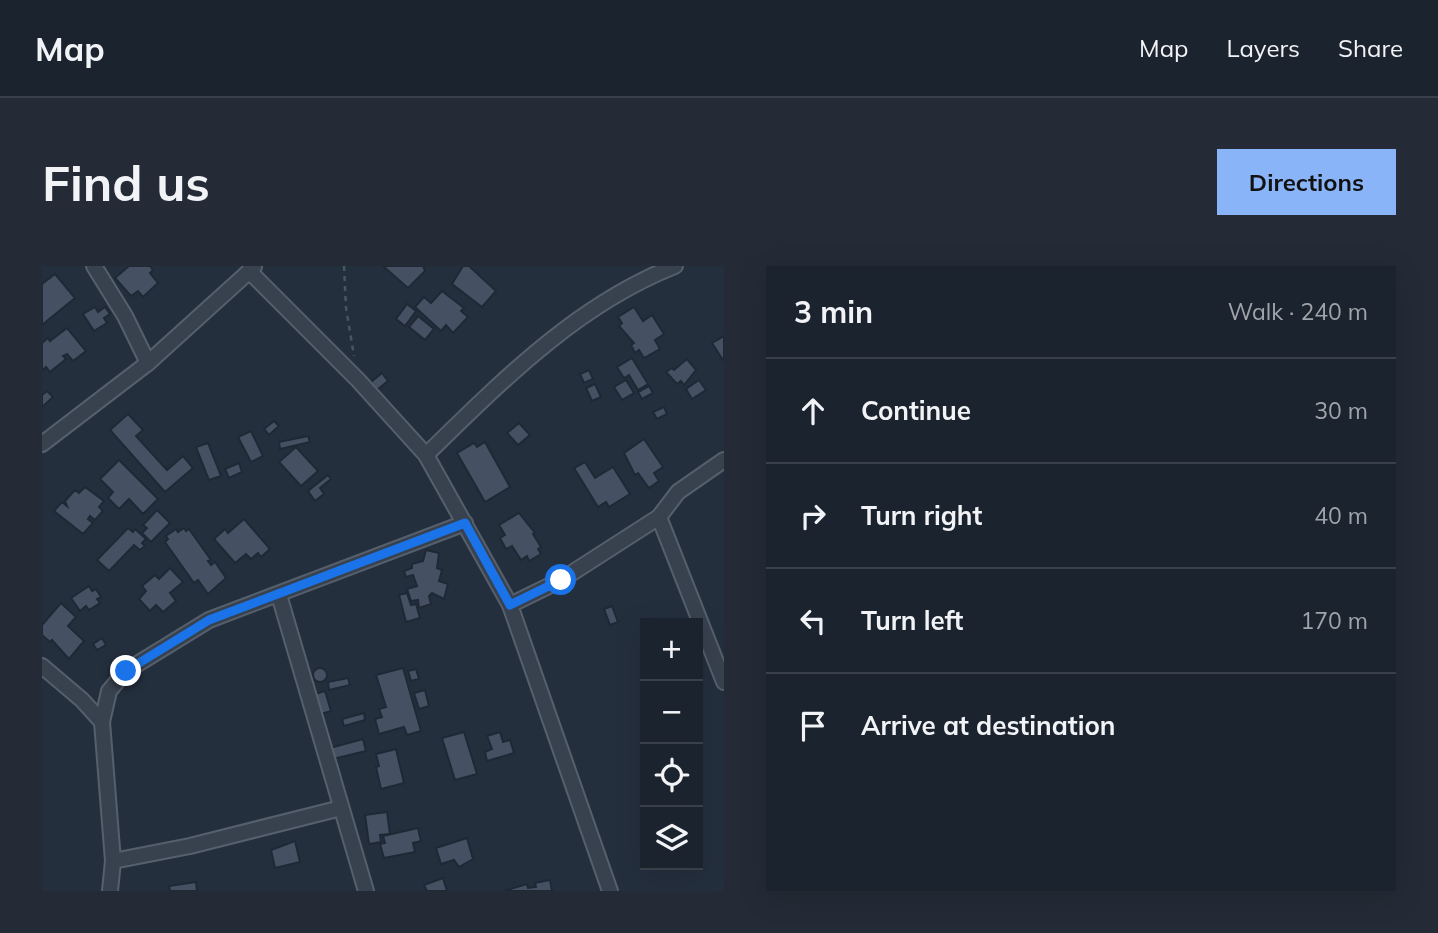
<!DOCTYPE html>
<html lang="en">
<head>
<meta charset="utf-8">
<style>
  body { margin:0; font-family:Mulish,sans-serif; background:#242b36; color:#f1f3f6 }
  .controls { position:absolute; right:21px; bottom:21px; display:grid; overflow:hidden; border-radius:0px; box-shadow:0 7px 28px #0002 }
  .controls button { width:63px; height:63px; display:grid; place-items:center; padding:0; border:0; border-bottom:2px solid #39404a; background:#1b232e; color:#f1f3f6; font:35px sans-serif }
  .stop { position:absolute; width:21px; height:21px; margin:-16px; border:5px solid #1a73e8; border-radius:50%; background:#fff }
  .stop.end { background:#1a73e8; border-color:#fff; box-shadow:0 2px 7px #0008 }
  .list { margin:0; padding:0; list-style:none }
  h2 { display:flex; justify-content:space-between; align-items:center; height:91px; margin:0; padding:0 28px; font-size:30px }
  h2 small { font-size:23px; font-weight:400; color:#a0a4aa }
  .list li { display:grid; grid-template-columns:46px 1fr auto; gap:21px; align-items:center; box-sizing:border-box; height:105px; padding:0 28px; border-top:2px solid #39404a }
  .list b { display:block; font-size:26px; white-space:nowrap }
  .list em { font-size:23px; font-style:normal; color:#a0a4aa }
  .icon { flex:none; width:38px; height:38px; fill:none; stroke:currentColor; stroke-width:2; stroke-linecap:round; stroke-linejoin:round }
  .map { position:relative; flex:none; width:682px; height:625px; overflow:hidden; border-radius:0px }
  header { display:flex; align-items:center; gap:42px; box-sizing:border-box; height:98px; padding:0 35px; background:#1b232e; border-bottom:2px solid #39404a }
  header strong { font-size:33px }
  nav { display:flex; gap:38px; margin-inline-start:auto; font-size:24px }
  .intro { display:flex; align-items:center; justify-content:space-between; box-sizing:border-box; height:168px; padding:0 42px }
  h1 { margin:0; font-size:49px }
  .button { padding:18px 32px; border-radius:0px; background:#8ab4f8; color:#111; font-size:24px; font-weight:700 }
  main { display:flex; gap:42px; padding:0 42px }
  aside { flex:1; background:#1b232e; border-radius:0px; box-shadow:0 7px 28px #0002 }
  .map>svg:first-child { display:block }
</style>
</head>
<body>
<header>
<strong>Map</strong>
<nav><a>Map</a><a>Layers</a><a>Share</a></nav>
</header>
<div class="intro"><h1>Find us</h1><a class="button">Directions</a></div>
<main>
<div class="map">
<svg width="682" height="625" viewBox="0 0 682 625">
  <rect width="100%" height="100%" fill="#242f3e"/>
  <!-- building -->
  <g fill="#455162" stroke="#1f2835" stroke-width="2">
    <polygon points="87,0 108,0 111,4 108,7 116,17 101,31 96,25 89,30 73,12"/>
    <polygon points="341,0 381,0 383,5 366,22"/>
    <polygon points="421,0 427,0 454,25 440,41 410,18"/>
    <polygon points="13,8 33,32 0,59 0,18"/>
    <polygon points="400,25 422,42 419,45 426,51 411,67 404,59 399,65 373,41 382,31 389,37"/>
    <polygon points="365,38 374,45 363,60 354,53"/>
    <polygon points="53,41 56,46 63,41 68,48 62,52 65,57 52,65 41,48"/>
    <polygon points="592,41 601,55 610,49 622,68 613,74 618,83 602,92 597,84 593,87 589,79 592,77 577,60 580,57 576,51"/>
    <polygon points="376,50 392,63 383,74 367,61"/>
    <polygon points="25,62 44,85 31,95 25,88 21,90 24,93 8,106 4,101 0,105 0,77 6,72 8,75"/>
    <polygon points="682,70 682,93 681,94 670,77"/>
    <polygon points="590,92 606,118 596,124 587,109 582,112 575,101"/>
    <polygon points="645,93 654,104 642,119 639,115 635,118 624,106 630,102 632,104"/>
    <polygon points="547,104 551,113 542,117 538,108"/>
    <polygon points="340,107 346,115 335,124 329,116"/>
    <polygon points="584,114 592,127 580,134 572,121"/>
    <polygon points="657,114 664,124 650,133 644,123"/>
    <polygon points="553,118 559,131 550,135 544,122"/>
    <polygon points="607,120 611,127 600,133 596,126"/>
    <polygon points="5,125 11,131 0,141 0,129"/>
    <polygon points="622,141 625,148 615,153 611,146"/>
    <polygon points="86,148 101,164 94,170 125,204 141,190 151,202 123,226 68,164"/>
    <polygon points="232,155 237,160 227,169 222,163"/>
    <polygon points="477,157 488,169 476,179 465,167"/>
    <polygon points="209,165 221,190 209,196 196,171"/>
    <polygon points="266,170 268,176 238,183 237,176"/>
    <polygon points="602,173 621,201 612,207 617,215 607,222 596,207 593,209 582,187"/>
    <polygon points="443,176 468,221 443,236 415,187 432,177 435,181"/>
    <polygon points="166,177 179,210 167,214 154,181"/>
    <polygon points="254,181 276,205 259,220 237,196"/>
    <polygon points="77,194 116,233 101,248 87,233 77,243 66,232 71,226 58,213"/>
    <polygon points="543,196 553,212 571,201 588,228 567,241 564,236 556,241 532,202"/>
    <polygon points="197,197 200,206 187,212 183,203"/>
    <polygon points="286,209 289,213 278,222 282,228 273,235 266,225"/>
    <polygon points="43,221 62,235 57,241 61,245 53,254 48,250 46,253 51,257 41,268 12,245 20,236 25,240 23,235 33,224 37,227"/>
    <polygon points="115,244 128,257 109,276 100,267 105,262 101,259"/>
    <polygon points="477,247 493,267 491,268 499,281 496,283 499,288 487,295 485,290 479,294 470,280 464,283 458,272 463,269 457,259"/>
    <polygon points="202,253 228,283 219,291 216,287 209,293 204,288 193,297 172,273 183,263 186,267"/>
    <polygon points="86,262 91,266 93,263 104,273 100,277 103,280 98,284 92,279 67,305 55,294"/>
    <polygon points="142,262 144,265 147,263 169,294 166,295 169,299 173,296 184,312 166,328 156,314 152,317 123,276 126,273 124,270 134,263 136,266"/>
    <polygon points="384,284 397,287 395,302 400,304 397,315 406,318 402,333 390,327 387,330 389,338 377,342 376,334 369,335 365,323 375,320 371,309 364,311 362,305 370,302 370,298 381,295"/>
    <polygon points="128,302 141,316 128,327 134,335 121,346 114,339 108,345 97,333 104,325 100,320 113,309 117,313"/>
    <polygon points="47,320 50,325 54,323 59,331 55,333 58,337 47,344 44,340 38,345 29,332"/>
    <polygon points="365,327 369,339 374,338 378,352 364,356 357,329"/>
    <polygon points="19,337 34,351 26,360 42,375 27,393 10,374 8,376 0,369 0,359"/>
    <polygon points="570,340 576,356 568,359 562,343"/>
    <polygon points="60,372 64,379 55,384 51,378"/>
    <polygon points="361,402 379,465 365,469 362,461 337,468 333,453 340,451 337,443 344,441 334,409"/>
    <circle cx="278" cy="409" r="7"/>
    <polygon points="374,403 377,413 369,415 366,405"/>
    <polygon points="306,412 308,419 287,424 286,416"/>
    <polygon points="383,424 387,440 377,443 372,427"/>
    <polygon points="283,425 289,445 279,448 273,428"/>
    <polygon points="322,447 323,454 302,460 300,453"/>
    <polygon points="422,466 435,508 413,514 400,472"/>
    <polygon points="458,466 461,476 468,474 472,487 445,495 443,486 450,483 445,470"/>
    <polygon points="321,473 324,485 291,493 288,482"/>
    <polygon points="354,483 362,517 339,523 334,501 337,500 334,488"/>
    <polygon points="345,546 348,568 338,569 339,576 327,578 323,549"/>
    <polygon points="376,562 379,575 371,577 373,586 342,592 338,578 343,577 341,570"/>
    <polygon points="425,572 431,593 417,601 412,594 399,598 394,582"/>
    <polygon points="253,575 258,596 233,602 229,584"/>
    <polygon points="401,612 405,625 385,625 382,619"/>
    <polygon points="508,614 510,625 462,625 485,618 486,622 494,621 493,617"/>
    <polygon points="154,616 155,625 128,625 127,620"/>
  </g>
  <g fill="none" stroke-linecap="round" stroke-linejoin="round">
    <!-- minor casing -->
    <g stroke="#565f6c" stroke-width="18">
      <g id="minor">
        <polyline points="52,0 83,50 106,97"/>
        <polyline points="207,5 316,114 384,189 468,339 568,625"/>
        <polyline points="0,178 106,97 212,1"/>
        <path d="M384,189c75,-73 150,-150 249,-189"/>
        <polyline points="682,194 636,226 617,251 682,416"/>
        <polyline points="237,329 324,625"/>
        <polyline points="468,339 519,314 617,251"/>
        <polyline points="0,400 40,434 60,456"/>
        <polyline points="71,595 148,580 299,542"/>
        <polyline points="68,625 71,595 60,456 67,425 84,405 167,354 423,257"/>
      </g>
    </g>
    <!-- path -->
    <polyline stroke="#44595c" stroke-width="2.5" stroke-dasharray="5 5" stroke-linecap="butt" points="302,0 304,42 312,90"/>
    <!-- minor -->
    <use href="#minor" stroke="#38414e" stroke-width="14"/>
  </g>
  <g fill="none" stroke-linecap="round" stroke-linejoin="round">
    <!-- route -->
    <polyline stroke="#1a73e8" stroke-width="9" points="84,405 167,354 423,257 468,339 519,314"/>
  </g>
</svg>
<div class="controls">
<button>+</button>
<button>−</button>
<button><svg class="icon" aria-label="locate" viewBox="0 0 24 24"><circle cx="12" cy="12" r="6"/><path d="M12 2v4M12 18v4M2 12h4M18 12h4"/></svg></button>
<button><svg class="icon" aria-label="layers" viewBox="0 0 24 24"><path d="M12 4l9 5-9 5-9-5zM3 14l9 5 9-5"/></svg></button>
</div>
<div class="stop" style="left:519px;top:314px"></div>
<div class="stop end" style="left:84px;top:405px"></div>
</div>
<aside>
<h2>3 min<small>Walk · 240 m</small></h2>
<ul class="list">
<li><svg class="icon" aria-label="ahead" viewBox="0 0 24 24"><path d="M12 20V5M6 11l6-6 6 6"/></svg><div><b>Continue</b></div><em>30 m</em></li>
<li><svg class="icon" aria-label="right" viewBox="0 0 24 24"><path d="M7 20v-9h11M14 6l5 5-5 5"/></svg><div><b>Turn right</b></div><em>40 m</em></li>
<li><svg class="icon" aria-label="left" viewBox="0 0 24 24"><path d="M17 20v-9H6M10 6l-5 5 5 5"/></svg><div><b>Turn left</b></div><em>170 m</em></li>
<li><svg class="icon" aria-label="arrive" viewBox="0 0 24 24"><path d="M6 21V4h12l-3 4 3 4H6"/></svg><div><b>Arrive at destination</b></div></li>
</ul>
</aside>
</main>
</body>
</html>
